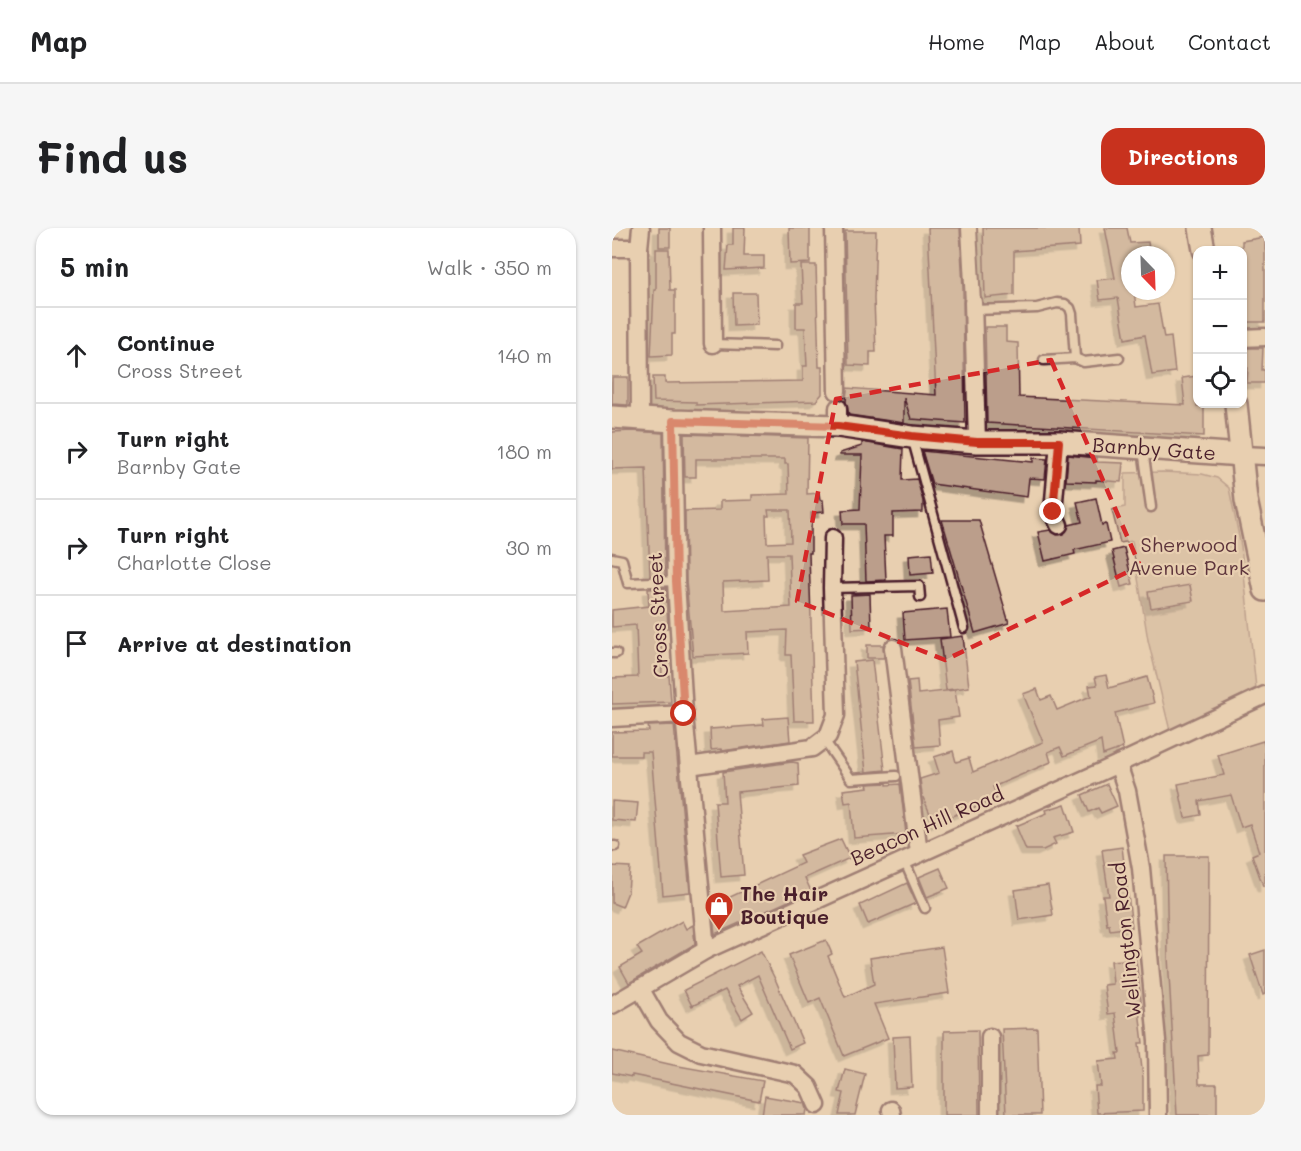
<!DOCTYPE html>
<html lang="en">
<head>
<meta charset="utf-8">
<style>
  body { margin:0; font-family:Mali,sans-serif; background:#f6f6f6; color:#202124 }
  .controls { position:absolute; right:18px; top:18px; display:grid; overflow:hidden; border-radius:12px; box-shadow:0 2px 4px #0004 }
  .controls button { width:54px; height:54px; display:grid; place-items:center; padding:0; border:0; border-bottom:2px solid #e0e0e0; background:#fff; color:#202124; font:30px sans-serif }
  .compass { position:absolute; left:509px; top:18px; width:54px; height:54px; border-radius:50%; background:#fff; box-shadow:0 2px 4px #0004; rotate:157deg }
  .stop { position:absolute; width:18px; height:18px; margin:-14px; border:4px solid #c8321e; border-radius:50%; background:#fff }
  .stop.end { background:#c8321e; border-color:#fff; box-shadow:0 2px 6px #0008 }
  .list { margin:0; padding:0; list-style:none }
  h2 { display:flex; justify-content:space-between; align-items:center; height:78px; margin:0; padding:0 24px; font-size:26px }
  h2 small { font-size:20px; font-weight:400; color:#757577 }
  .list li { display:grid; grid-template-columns:39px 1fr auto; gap:18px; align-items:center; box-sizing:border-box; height:96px; padding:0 24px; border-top:2px solid #e0e0e0 }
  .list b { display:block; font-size:22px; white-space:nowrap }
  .list p { margin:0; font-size:20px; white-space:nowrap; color:#757577 }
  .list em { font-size:20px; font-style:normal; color:#757577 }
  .icon { flex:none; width:33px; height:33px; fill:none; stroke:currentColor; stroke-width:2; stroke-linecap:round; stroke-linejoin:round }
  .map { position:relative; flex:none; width:653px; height:887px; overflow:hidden; border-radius:18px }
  header { display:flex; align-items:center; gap:36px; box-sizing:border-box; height:84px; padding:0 30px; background:#fff; border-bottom:2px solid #e0e0e0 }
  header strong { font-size:28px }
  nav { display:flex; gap:33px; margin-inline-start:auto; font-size:21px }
  .intro { display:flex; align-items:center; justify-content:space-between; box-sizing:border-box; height:144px; padding:0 36px }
  h1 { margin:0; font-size:42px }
  .button { padding:15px 27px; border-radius:18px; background:#c8321e; color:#fff; font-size:21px; font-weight:700 }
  main { display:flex; gap:36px; padding:0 36px }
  aside { flex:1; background:#fff; border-radius:18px; box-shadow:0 2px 4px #0004 }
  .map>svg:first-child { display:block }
</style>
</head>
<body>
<header>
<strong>Map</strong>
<nav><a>Home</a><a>Map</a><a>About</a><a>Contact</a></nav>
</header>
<div class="intro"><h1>Find us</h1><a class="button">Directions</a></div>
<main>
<aside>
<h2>5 min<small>Walk · 350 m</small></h2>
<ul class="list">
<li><svg class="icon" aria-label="ahead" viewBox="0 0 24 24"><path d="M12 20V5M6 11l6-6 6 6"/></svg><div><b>Continue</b><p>Cross Street</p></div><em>140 m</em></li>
<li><svg class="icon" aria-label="right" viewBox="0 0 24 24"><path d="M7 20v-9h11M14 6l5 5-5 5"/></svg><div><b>Turn right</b><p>Barnby Gate</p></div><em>180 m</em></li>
<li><svg class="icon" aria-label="right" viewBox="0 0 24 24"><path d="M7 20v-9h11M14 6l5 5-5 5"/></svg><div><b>Turn right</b><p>Charlotte Close</p></div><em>30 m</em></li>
<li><svg class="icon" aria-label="arrive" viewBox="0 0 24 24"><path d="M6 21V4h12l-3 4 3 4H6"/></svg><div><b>Arrive at destination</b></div></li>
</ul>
</aside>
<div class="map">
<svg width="653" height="887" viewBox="0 0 653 887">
  <defs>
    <filter id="shadow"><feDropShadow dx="-5.5" dy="5.5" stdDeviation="0" flood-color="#0004"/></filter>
  </defs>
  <rect width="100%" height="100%" fill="#e8cfb0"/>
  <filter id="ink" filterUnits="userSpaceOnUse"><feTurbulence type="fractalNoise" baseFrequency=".0167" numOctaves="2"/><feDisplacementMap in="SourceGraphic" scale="12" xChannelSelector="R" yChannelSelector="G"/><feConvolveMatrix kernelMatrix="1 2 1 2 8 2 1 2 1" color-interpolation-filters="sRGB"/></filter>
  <g filter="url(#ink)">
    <!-- green -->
    <polygon fill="#cfb39a" stroke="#8c6962" stroke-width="1.5" points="551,244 590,246 605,250 617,260 629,318 644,460 558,503 536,412 520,313 508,315 500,282 513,279 513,245"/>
    <!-- building -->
    <g fill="#bb9e8b" stroke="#4a1f2b" stroke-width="1.5" fill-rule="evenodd" filter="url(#shadow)">
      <rect x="47" y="0" width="11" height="19"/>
      <polygon points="121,0 133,0 132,28 152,28 152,40 114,42 116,17 121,17"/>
      <polygon points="177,0 198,0 198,35 178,36"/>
      <polygon points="316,0 348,0 351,61 353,195 299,191 292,170 292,195 237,187 234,174 235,160 324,167"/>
      <polygon points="371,0 467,0 468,18 402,23 402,67 373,70"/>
      <polygon points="493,0 515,0 518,15 536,14 538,27 518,27 518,63 522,63 524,79 546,76 552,110 559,109 563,144 540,147 533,107 513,111 506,70 488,72 485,52 503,50"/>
      <polygon points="233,3 264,3 262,71 264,124 258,124 258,138 236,137"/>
      <polygon points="653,9 653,94 630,94 630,13"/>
      <polygon points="44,21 57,21 58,62 63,62 63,106 60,106 60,127 39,128 42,62 44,62"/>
      <polygon points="189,37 204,37 207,139 210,139 210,166 204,173 84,177 84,174 42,173 41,149 53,149 53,155 191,153 191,138 195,138 193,100 184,100 184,75 191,75"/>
      <polygon points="121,65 144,65 145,97 122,98"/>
      <polygon points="373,99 394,99 394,114 406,115 407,169 573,177 570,150 585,148 585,178 592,178 592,208 375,195"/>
      <polygon points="632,120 651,120 650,142 653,142 653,155 635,155 636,140 632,140"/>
      <polygon points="0,149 16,149 16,177 0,176"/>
      <polygon points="20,203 51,205 53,347 38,348 34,240 0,241 0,204"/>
      <path d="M72,206l124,4 -1,56 12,-1 1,7h3l1,12 -13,1v40h-2l5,168h-20l-3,-66h-5l1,-25 -40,2 1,21 -55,3 -7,-75 -1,-70 35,-1v-9l32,-1v-5l37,-1 -1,-30h-3v-5h-89v18h-11zM156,282h22l1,32 -24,1 -1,-27h3zM155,326h22l2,53 -67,4 -1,-29 45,-2z"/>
      <polygon points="250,214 291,221 290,252 305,251 311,273 311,284 281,285 281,308 272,308 274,352 254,353 252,296 231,296 230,282 248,281 250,227 228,227 228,225 250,218"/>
      <polygon points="310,223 421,234 421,230 435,231 433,251 417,250 415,269 320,256"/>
      <polygon points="456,227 485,230 485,234 511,235 509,254 484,252 484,254 454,253"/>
      <polygon points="484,270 490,297 494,296 498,314 462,322 463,326 433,333 426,304 438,302 445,307 452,306 457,297 470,294 465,274"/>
      <polygon points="330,292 367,292 397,395 363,405"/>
      <polygon points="512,320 521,356 509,359 500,323"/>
      <polygon points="319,325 321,345 298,347 297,327"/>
      <polygon points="578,357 581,373 539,380 536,364"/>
      <polygon points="54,360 56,400 49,400 50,448 57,447 59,474 0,476 0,450 26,449 24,397 0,399 0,382 37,378 36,361"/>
      <polygon points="258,366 259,400 240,401 239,367"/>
      <polygon points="335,381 338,409 293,412 291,385"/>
      <polygon points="351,408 357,459 334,462 328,411"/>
      <polygon points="255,417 271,417 272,430 255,430"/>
      <polygon points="260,432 273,542 254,544 242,434"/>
      <polygon points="494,447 497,460 535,449 542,475 503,485 511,520 491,527 489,513 452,528 448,519 436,524 439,534 381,559 386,570 322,595 310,567 308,551 327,545 322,529 341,523 344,534 357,530 361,544 431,514 411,466 425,461 429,472 439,468 445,482 479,468 477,458 485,457 483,449"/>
      <polygon points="305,452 306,466 343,462 347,489 326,492 328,517 304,519 296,453"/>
      <polygon points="176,489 178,513 110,523 109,521 99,522 98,501 152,497 151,491"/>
      <polygon points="62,497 78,664 51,667 39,524 29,524 29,528 0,528 0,504 37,503 36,498"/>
      <polygon points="651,513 653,519 653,658 651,658 640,627 647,624 638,596 629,599 619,567 587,573 589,587 573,590 566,556 612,547 606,527"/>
      <polygon points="180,534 186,535 187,558 125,564 132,647 109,649 103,574 113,574 111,544"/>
      <polygon points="275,555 275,557 288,556 294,606 242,610 239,574 233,575 231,562 256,559 255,556"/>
      <polygon points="495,556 505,578 489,585 486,580 477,584 470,567"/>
      <polygon points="0,573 26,575 24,594 0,592"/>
      <polygon points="453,576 462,604 441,610 444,616 431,622 414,622 404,598 435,585 434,582"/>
      <polygon points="229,611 238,630 193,650 199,663 103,706 101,689 108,687 103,676 191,635 187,627"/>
      <polygon points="510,619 520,699 498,702 497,696 495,697 491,668 497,668 490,622"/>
      <polygon points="554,628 597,628 596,827 586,828 587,856 605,856 605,887 565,887 556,729"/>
      <polygon points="0,638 18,639 16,664 10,679 0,675"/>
      <polygon points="328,640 337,660 315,669 307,649"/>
      <polygon points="295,655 304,675 256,696 248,677"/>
      <polygon points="436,657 441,687 407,692 403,662"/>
      <polygon points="70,693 74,701 81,697 83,716 17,755 8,739 30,726 25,719"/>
      <polygon points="214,712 220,726 216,728 233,769 262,756 258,730 330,719 337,765 262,776 276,810 232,828 208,770 197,775 177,727"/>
      <polygon points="653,722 653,766 651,767 638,727"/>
      <polygon points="149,723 164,753 191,815 178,821 146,747 125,758 141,784 130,791 113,762 80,778 72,762"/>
      <polygon points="524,731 530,781 527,782 531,815 527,815 531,850 531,883 485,885 483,858 489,858 486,833 506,831 505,825 508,825 503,785 496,786 492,757 501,756 499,733"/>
      <polygon points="425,800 428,887 394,887 390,801"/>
      <polygon points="366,802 367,887 332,887 332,803"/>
      <polygon points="298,808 300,859 283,860 281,809"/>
      <polygon points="0,823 61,837 151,853 147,873 20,847 20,849 0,845"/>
      <polygon points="233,841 253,846 243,887 227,887 232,865 227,864"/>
      <polygon points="153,868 193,875 195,881 194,887 150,887"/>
    </g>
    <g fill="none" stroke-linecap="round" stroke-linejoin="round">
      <!-- service casing -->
      <g stroke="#4a1f2b" stroke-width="13">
        <g id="service">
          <polyline points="361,82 425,80 445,75 453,76 458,80 460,86 463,130"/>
          <polyline points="101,116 163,118"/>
          <polyline points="432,132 463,130 472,134 507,130"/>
          <polyline points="300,209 352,400"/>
          <polyline points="531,221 539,279"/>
          <polyline points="0,330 10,332 16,355 64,353"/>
          <polyline points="220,360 307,358 308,369"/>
          <polyline points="0,425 4,425"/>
          <polyline points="212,512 239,551 284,548"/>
          <polyline points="0,618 3,618"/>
          <polyline points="292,632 313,680"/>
        </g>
      </g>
      <!-- pedestrian casing -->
      <g stroke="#4a1f2b" stroke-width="18">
        <polyline id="pedestrian" points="357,0 361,74"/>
      </g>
      <!-- minor casing -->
      <g stroke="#4a1f2b" stroke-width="21">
        <g id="minor">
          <polyline points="100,0 101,116"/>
          <polyline points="222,0 225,163"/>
          <polyline points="0,20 27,20"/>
          <polyline points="361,74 365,214"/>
          <polyline points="630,110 653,109"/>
          <polyline points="226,180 226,198"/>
          <polyline points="28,190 27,20 29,0"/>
          <polyline points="61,193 64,353 72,486 94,722"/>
          <polyline points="630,227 653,228"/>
          <polyline points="447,297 441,284 447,214"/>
          <polyline points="281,420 307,625"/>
          <polyline points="0,490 72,486"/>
          <polyline points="506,536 515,563 529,640 545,813 546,887"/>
          <polyline points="77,538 200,520 216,508 224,487 220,360 221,310"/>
          <polyline points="28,760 47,793 67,814 89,825 183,846 197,859 205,877"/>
          <polyline points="0,777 94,722 506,536 653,467"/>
          <polyline points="279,882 280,887"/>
          <polyline points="378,887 378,809"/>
        </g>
      </g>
      <!-- tertiary casing -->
      <g stroke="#4a1f2b" stroke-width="26">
        <g id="tertiary">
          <polyline points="588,0 592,22"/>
          <polyline points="624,176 634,272 653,362"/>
          <polyline points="0,189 61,193 226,198 300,209 365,214 447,214 630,227"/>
        </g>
      </g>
      <!-- service -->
      <use href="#service" stroke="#e8cfb0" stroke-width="8"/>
      <!-- pedestrian -->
      <use href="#pedestrian" stroke="#e8cfb0" stroke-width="14"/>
      <!-- minor -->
      <use href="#minor" stroke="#e8cfb0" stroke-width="16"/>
      <!-- tertiary -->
      <use href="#tertiary" stroke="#e8cfb0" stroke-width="21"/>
    </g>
  </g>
  <g fill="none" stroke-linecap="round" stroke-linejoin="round" filter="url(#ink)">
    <!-- route -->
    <polyline stroke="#c8321e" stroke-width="8" points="72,486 64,353 61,193 226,198 300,208 365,214 447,214 441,284"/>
  </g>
  <!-- marked area -->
  <path d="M0 0H653V887H0ZM439,132l89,206 -195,94 -148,-59 39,-202z" fill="#e8cfb0" fill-opacity=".55" fill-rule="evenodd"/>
  <path fill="none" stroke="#d62828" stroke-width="4.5" stroke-dasharray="12 8" stroke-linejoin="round" d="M439,132l89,206 -195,94 -148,-59 39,-202z"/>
  <!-- icons -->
  <defs>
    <g id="shop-pin" transform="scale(1.5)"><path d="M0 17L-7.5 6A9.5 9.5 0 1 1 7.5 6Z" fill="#c8321e" stroke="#e8cfb0"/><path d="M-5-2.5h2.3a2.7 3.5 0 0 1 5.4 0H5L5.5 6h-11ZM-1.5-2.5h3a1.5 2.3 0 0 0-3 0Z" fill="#fff"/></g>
  </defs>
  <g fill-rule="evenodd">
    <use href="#shop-pin" x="107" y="678"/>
  </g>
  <g text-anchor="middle" stroke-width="4.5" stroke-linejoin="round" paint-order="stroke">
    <!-- street labels -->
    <g font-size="20" fill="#4a1f2b" stroke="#e8cfb0">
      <text transform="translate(542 221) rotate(4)" y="7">Barnby Gate</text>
      <text transform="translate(46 387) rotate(-93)" y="7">Cross Street</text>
      <text transform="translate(315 598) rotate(-24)" y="7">Beacon Hill Road</text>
      <text transform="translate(514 712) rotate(-96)" y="7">Wellington Road</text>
    </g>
    <!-- park labels -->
    <g font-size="20" fill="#5e353c" stroke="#e8cfb0">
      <text x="577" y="324">Sherwood<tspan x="577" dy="23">Avenue Park</tspan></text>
    </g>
    <!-- poi labels -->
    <g font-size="20" font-weight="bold" fill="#4a1f2b" stroke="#e8cfb0" text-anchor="start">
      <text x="128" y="673">The Hair<tspan x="128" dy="23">Boutique</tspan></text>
    </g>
  </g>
</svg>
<div class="controls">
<button>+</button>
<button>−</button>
<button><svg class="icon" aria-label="locate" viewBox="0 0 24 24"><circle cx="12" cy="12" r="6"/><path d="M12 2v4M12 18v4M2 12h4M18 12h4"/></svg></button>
</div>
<svg class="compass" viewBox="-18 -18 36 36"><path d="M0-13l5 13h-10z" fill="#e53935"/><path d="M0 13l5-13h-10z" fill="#757577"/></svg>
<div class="stop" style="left:72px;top:486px"></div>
<div class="stop end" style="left:441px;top:284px"></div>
</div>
</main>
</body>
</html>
